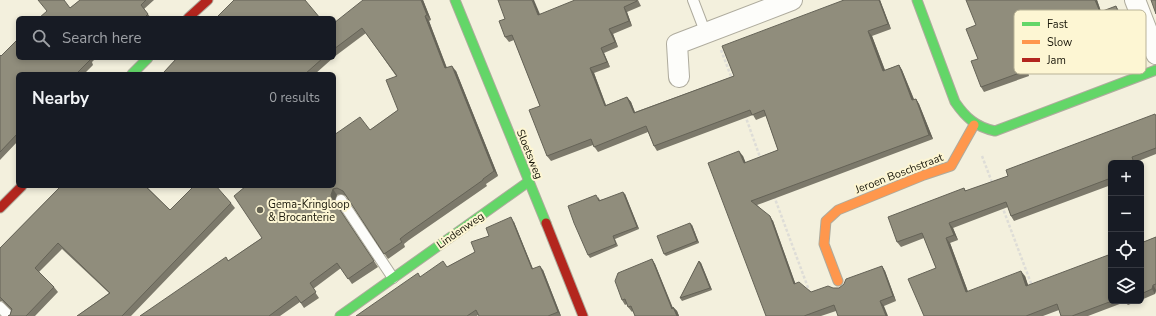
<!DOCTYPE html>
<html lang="en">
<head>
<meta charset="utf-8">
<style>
  body { margin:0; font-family:"Nunito Sans",sans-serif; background:#242831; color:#f1f3f6 }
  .controls { position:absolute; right:12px; bottom:12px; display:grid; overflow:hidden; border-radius:6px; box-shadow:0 2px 6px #0003 }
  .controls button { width:36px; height:36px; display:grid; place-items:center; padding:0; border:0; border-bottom:1px solid #363941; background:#171b24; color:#f1f3f6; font:20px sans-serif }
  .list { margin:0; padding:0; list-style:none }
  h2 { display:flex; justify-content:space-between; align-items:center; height:52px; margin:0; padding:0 16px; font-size:17px }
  h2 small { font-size:13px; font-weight:400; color:#9ea1a6 }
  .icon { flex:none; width:22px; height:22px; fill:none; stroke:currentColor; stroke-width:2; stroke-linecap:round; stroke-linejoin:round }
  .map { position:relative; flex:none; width:1156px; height:316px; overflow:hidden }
  .search { position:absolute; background:#171b24; box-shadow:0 2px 6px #0003; left:16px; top:16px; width:320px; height:44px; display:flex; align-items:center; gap:10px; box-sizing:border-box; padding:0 14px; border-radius:6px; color:#9ea1a6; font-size:15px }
  .panel { position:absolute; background:#171b24; box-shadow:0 2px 6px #0003; left:16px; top:72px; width:320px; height:116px; border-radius:6px }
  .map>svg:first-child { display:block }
</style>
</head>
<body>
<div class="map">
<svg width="1156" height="316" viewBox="0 0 1156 316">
  <rect width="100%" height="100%" fill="#f3f0dd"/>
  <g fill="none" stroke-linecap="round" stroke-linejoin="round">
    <!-- lane casing -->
    <g stroke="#aeab9d" stroke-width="12">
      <g id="lane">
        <polyline points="693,0 706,34"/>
        <polyline points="341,200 393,278"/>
        <polyline points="0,307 9,316"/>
      </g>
    </g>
    <!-- street casing -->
    <g stroke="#aeab9d" stroke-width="22">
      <g id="street">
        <polyline points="1135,0 1156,54"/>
        <polyline points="679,77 677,44 792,0"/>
      </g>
    </g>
    <!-- fast casing -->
    <g stroke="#aeab9d" stroke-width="11">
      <g id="fast">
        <polyline points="455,0 546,223"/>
        <path d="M917,0l38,102c11,16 21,25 40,29l161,-61"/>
        <polyline points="132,74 148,58"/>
        <polyline points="340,316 528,182"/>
      </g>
    </g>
    <!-- slow casing -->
    <g stroke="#aeab9d" stroke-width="11">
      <polyline id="slow" points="838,281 824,244 826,221 838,210 924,175 951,166 974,125"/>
    </g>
    <!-- jam casing -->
    <g stroke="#aeab9d" stroke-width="11">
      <g id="jam">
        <polyline points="188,18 208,0"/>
        <polyline points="0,208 22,186"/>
        <polyline points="546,223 583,316"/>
      </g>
    </g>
    <!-- path -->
    <g stroke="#deddd7" stroke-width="2.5" stroke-dasharray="3 2" stroke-linecap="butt">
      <polyline points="721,50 732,79"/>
      <polyline points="745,115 761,160"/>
      <polyline points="982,156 993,185"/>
      <polyline points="774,196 810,293"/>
      <polyline points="1002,206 1032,286"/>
    </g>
    <!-- lane -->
    <use href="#lane" stroke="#fdfdfa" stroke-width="10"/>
    <!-- street -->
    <use href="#street" stroke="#fdfdfa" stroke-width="20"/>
    <!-- fast -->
    <use href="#fast" stroke="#63d668" stroke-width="9"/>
    <!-- slow -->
    <use href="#slow" stroke="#ff974d" stroke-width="9"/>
    <!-- jam -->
    <use href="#jam" stroke="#b3261e" stroke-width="9"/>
  </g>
  <!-- wall -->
  <g fill="#7c796b">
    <polygon points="80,0 154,0 144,9 151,18 39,18 70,8"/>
    <polygon points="423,0 431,20 429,21 447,68 456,71 498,176 486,184 487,186 409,240 404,244 405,247 388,259 346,196 341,194 337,195 335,200 336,204 378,267 352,284 341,268 313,289 319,298 304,308 300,302 280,316 140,316 228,261 262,238 370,130 398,110 396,76 366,33 334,57 334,23"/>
    <polygon points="638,0 641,6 627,12 632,26 613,34 618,47 604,53 610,67 594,73 606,105 627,97 631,102 635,112 734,76 844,0 880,0 891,29 872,36 885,70 899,65 902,70 914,99 916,99 919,104 933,139 757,205 773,221 795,283 811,292 839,288 882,266 885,271 896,301 884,306 836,311 821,316 766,316 743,156 745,163 778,150 766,116 756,120 753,115 657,151 654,146 648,132 598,152 593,145 551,161 547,156 540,106 514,40 509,42 505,37 505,19"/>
    <polygon points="1097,0 1101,12 1119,11 1129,38 1085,55 1081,50 1079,43 1024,63 1029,76 984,92 981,87 978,59"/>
    <polygon points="0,55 1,56 18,58 96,58 92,62 93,65 84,74 18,74 18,141 0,160"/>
    <polygon points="177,58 333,58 315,74 165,74 164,72"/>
    <polygon points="1156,115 1156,154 1136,162 1136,163 1111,163 1111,185 1014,221 1011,216 1008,207 953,228 958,240 950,243 968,292 1025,276 1028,285 1111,301 1138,301 1128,305 1125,302 1088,316 1061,316 1059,310 1043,316 924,316 936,268 924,238 901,247 897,242 964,188 966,191 1008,176"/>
    <polygon points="61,186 148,186 147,187 170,210 231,203 235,208 131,316 77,316 109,293 62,249 39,272 54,287 58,292 35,316 8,316 10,315 11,310 2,301 0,301 0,248"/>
    <polygon points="625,194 639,229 615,239 618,246 590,258 588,255 598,197 600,200"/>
    <polygon points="514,222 533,269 543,270 561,316 479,316 478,315 477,316 356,316 420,277 447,267 475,252 489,236"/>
    <polygon points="692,225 699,243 666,256 664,254"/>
    <polygon points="1156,237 1156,291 1155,294 1141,300 1141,243"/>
    <polygon points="652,259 655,264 673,308 673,307 677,311 679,316 635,316 633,311 632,312 628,307 627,304 625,305 622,300"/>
    <polygon points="699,261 701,263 712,290 682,301 680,298"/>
  </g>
  <!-- shaded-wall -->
  <g fill="#656357">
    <polygon points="421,0 423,0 431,20 427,15"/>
    <polygon points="532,0 534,0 542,19 538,15"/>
    <polygon points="879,0 880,0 891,29 888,24"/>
    <polygon points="1095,0 1097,0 1103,17 1100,12"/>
    <polygon points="1116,6 1119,11 1129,38 1126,33"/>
    <polygon points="624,7 627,12 632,26 629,21"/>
    <polygon points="425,16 429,21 449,74 445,68"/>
    <polygon points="609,29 613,34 618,47 615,42"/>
    <polygon points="868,31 872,36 887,76 883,71"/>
    <polygon points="601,48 604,53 610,67 607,62"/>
    <polygon points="1021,58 1024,63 1029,76 1025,71"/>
    <polygon points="899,65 902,70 916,105 912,100"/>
    <polygon points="452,66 456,71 498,176 494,171"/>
    <polygon points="590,68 594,73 608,111 605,106"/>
    <polygon points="627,97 631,102 637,118 634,113"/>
    <polygon points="916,99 919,104 933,139 929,135"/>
    <polygon points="739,151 743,156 748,168 744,163"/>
    <polygon points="333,189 337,195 335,200 336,204 378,267 332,198 331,195"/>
    <polygon points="623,192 625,194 639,229 637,227"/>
    <polygon points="770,216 773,221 797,288 794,284"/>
    <polygon points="511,217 514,222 535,274 532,269"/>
    <polygon points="690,223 692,225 699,243 697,241"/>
    <polygon points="949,223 953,228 958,240 954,235"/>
    <polygon points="946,238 950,243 970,297 966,292"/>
    <polygon points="652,259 655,264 675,314 672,309"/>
    <polygon points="699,261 701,263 712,290 710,288"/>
    <polygon points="540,266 543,270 561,316 558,312"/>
    <polygon points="882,266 885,271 896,301 893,296"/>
    <polygon points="1021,271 1025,276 1030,291 1026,286"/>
    <polygon points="1153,285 1156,290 1155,294 1152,289"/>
    <polygon points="880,301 884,306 888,316 886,316"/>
    <polygon points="673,307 677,311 679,316 677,316"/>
  </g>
  <!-- building -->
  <g fill="#908d7c" stroke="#656357">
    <polygon points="38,0 64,0 70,8 80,0 146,0 141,5 148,14 144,18 39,18 47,11"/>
    <polygon points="234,0 305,0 320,18 216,18"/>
    <polygon points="363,0 421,0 427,15 425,16 445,68 452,66 494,171 483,179 483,180 405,235 400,239 402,242 384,254 343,191 337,188 333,189 331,195 332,198 374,261 348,279 337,263 310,283 316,292 301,303 296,296 269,316 140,316 226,257 228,261 262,238 234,196 246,186 334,186 334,135 360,117 370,130 398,110 386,80 397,76 362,28 334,49 334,23"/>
    <polygon points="498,0 532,0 538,15 575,0 637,0 637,1 624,7 629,21 609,29 615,42 601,48 607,62 590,68 605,106 627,97 634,113 734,76 722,46 844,0 879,0 888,24 868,31 883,71 899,65 912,100 916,99 929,135 751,201 770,216 794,284 799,282 811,292 828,286 833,288 839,288 844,284 846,279 882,266 893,296 880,301 886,316 838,316 834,305 804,316 766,316 708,163 739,151 744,163 778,150 764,110 752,115 750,110 654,146 646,126 594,147 591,139 547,156 529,110 540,106 512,35 505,37 499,21 505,19"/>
    <polygon points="966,0 1095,0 1100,12 1116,6 1126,33 1081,50 1077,37 1021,58 1025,71 981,87 971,61 978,59 966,29 976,25"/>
    <polygon points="1151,0 1156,0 1156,14"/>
    <polygon points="18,39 18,58 89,58 90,60 76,74 18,74 18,133 0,152 0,55 1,56"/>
    <polygon points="177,58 323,58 305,74 166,74 164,72"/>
    <polygon points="1155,114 1156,116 1156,148 1132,157 1134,163 1111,163 1111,178 1011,216 1006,202 949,223 954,235 946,238 966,292 1021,271 1026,286 1111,254 1111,301 1112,301 1072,316 1061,316 1057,304 1026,316 924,316 908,279 936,268 922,233 897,242 888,217 964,188 965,191 1008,176 1006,170"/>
    <polygon points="61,186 145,186 170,210 194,186 216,186 231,203 122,316 77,316 110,293 58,243 35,268 54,287 26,316 8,316 10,315 12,309 0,297 0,248"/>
    <polygon points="623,192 637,227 613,236 616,244 588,255 574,223 568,206 596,195 599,201"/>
    <polygon points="511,217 532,269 540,266 558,312 548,316 479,316 476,310 467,316 356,316 418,273 420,277 443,261 447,267 475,252 471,242 489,236 486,228"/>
    <polygon points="690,223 697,241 664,254 657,236"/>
    <polygon points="1156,237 1156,284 1153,285 1152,289 1141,294 1141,243"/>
    <polygon points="652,259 672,309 673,307 677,316 635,316 631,306 628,307 625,299 622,300 615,281 618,273"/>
    <polygon points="699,261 710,288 680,298"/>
  </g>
  <!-- markers -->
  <circle fill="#666454" stroke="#fdf6d3" stroke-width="1.5" cx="260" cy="210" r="4"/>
  <g text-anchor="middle" stroke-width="4" stroke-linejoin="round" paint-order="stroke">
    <!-- street labels -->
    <g font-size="11" fill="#1a180b" stroke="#fdf6d3">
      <text transform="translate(530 154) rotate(68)" y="4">Sloetsweg</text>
      <text transform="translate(899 173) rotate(-21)" y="4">Jeroen Boschstraat</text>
      <text transform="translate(460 230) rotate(-35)" y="4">Lindenweg</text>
    </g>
    <!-- poi labels -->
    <g font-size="11" fill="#1a180b" stroke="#fdf6d3" text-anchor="start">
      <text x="268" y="208">Gema-Kringloop<tspan x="268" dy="13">&amp; Brocanterie</tspan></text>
    </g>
  </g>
  <!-- legend -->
  <rect x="1014" y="10" width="132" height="64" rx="6" fill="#fdf6d3" stroke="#b9b397" stroke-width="1"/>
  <rect x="1022" y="22" width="18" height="4" fill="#63d668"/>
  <rect x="1022" y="40" width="18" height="4" fill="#ff974d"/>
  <rect x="1022" y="58" width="18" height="4" fill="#b3261e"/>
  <g font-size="11" fill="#1a180b">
    <text x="1047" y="28">Fast</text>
    <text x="1047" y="46">Slow</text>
    <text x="1047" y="64">Jam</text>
  </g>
</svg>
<div class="controls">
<button>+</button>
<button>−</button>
<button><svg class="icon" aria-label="locate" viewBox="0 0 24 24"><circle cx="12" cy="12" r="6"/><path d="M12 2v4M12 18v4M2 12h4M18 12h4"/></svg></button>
<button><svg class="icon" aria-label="layers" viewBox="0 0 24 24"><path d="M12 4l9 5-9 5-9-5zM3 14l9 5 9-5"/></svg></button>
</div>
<div class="search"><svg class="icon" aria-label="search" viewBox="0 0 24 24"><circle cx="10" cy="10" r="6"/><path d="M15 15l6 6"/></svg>Search here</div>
<section class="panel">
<h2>Nearby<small>0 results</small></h2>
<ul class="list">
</ul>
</section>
</div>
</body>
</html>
